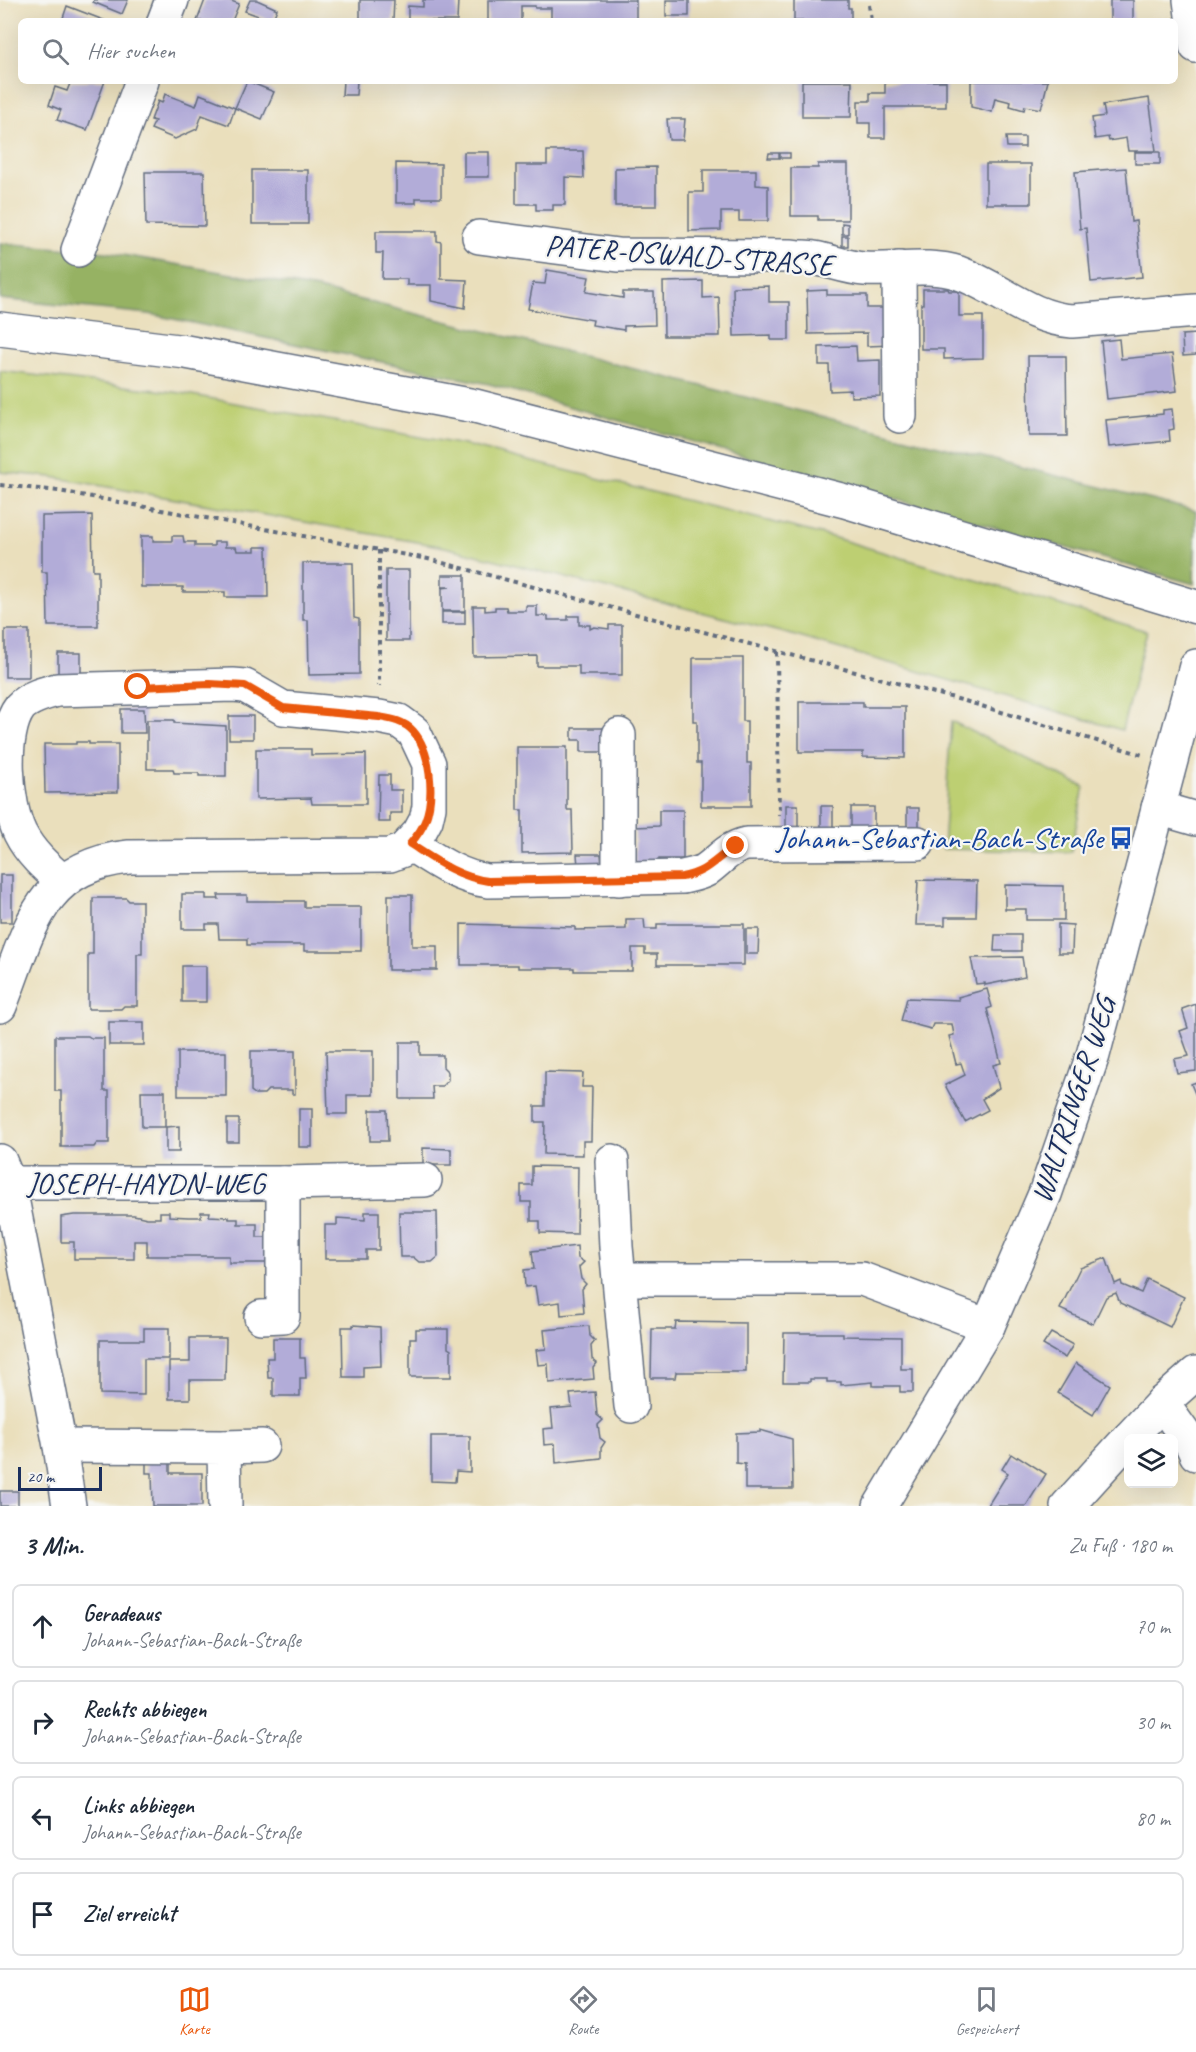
<!DOCTYPE html>
<html lang="de">
<head>
<meta charset="utf-8">
<style>
  body { margin:0; font-family:Caveat,sans-serif; background:#f2f2f3; color:#1f2937 }
  .controls { position:absolute; right:18px; bottom:18px; display:grid; overflow:hidden; border-radius:9px; box-shadow:0 6px 24px #0002 }
  .controls button { width:54px; height:54px; display:grid; place-items:center; padding:0; border:0; border-bottom:2px solid #e0e1e3; background:#fff; color:#1f2937; font:30px sans-serif }
  .scale { position:absolute; left:18px; bottom:15px; width:84px; box-sizing:border-box; padding-left:6px; border:3px solid #1b2f5e; border-top:0; font-size:16px; line-height:21px; white-space:nowrap; color:#1b2f5e; -webkit-text-stroke:4px #f6f6f2; paint-order:stroke }
  .stop { position:absolute; width:18px; height:18px; margin:-14px; border:4px solid #ea580c; border-radius:50%; background:#fff }
  .stop.end { background:#ea580c; border-color:#fff; box-shadow:0 2px 6px #0008 }
  .list { margin:0; padding:0; list-style:none }
  h2 { display:flex; justify-content:space-between; align-items:center; height:78px; margin:0; padding:0 24px; font-size:26px }
  h2 small { font-size:20px; font-weight:400; color:#747a83 }
  .list li { display:grid; grid-template-columns:39px 1fr auto; gap:18px; align-items:center; box-sizing:border-box; height:84px; margin:0 12px 12px; padding:0 12px; border:2px solid #e0e1e3; border-radius:9px }
  .list b { display:block; font-size:22px; white-space:nowrap }
  .list p { margin:0; font-size:20px; white-space:nowrap; color:#747a83 }
  .list em { font-size:20px; font-style:normal; color:#747a83 }
  .icon { flex:none; width:33px; height:33px; fill:none; stroke:currentColor; stroke-width:2; stroke-linecap:round; stroke-linejoin:round }
  .map { position:relative; flex:none; width:1196px; height:1506px; overflow:hidden }
  .search { position:absolute; background:#fff; box-shadow:0 6px 24px #0002; left:18px; right:18px; top:18px; height:66px; display:flex; align-items:center; gap:15px; box-sizing:border-box; padding:0 21px; border-radius:9px; color:#747a83; font-size:22px }
  .sheet { height:462px; background:#fff }
  nav { display:flex; justify-content:space-around; align-items:center; box-sizing:border-box; height:84px; border-top:2px solid #e0e1e3; background:#fff; font-size:16px; color:#747a83 }
  nav a { display:grid; justify-items:center; gap:3px }
  nav .on { color:#ea580c }
  .map>svg:first-child { display:block }
</style>
</head>
<body>
<div class="map">
<svg width="1196" height="1506" viewBox="0 0 1196 1506">
  <rect width="100%" height="100%" fill="#f6f6f2"/>
  <filter id="ink" filterUnits="userSpaceOnUse"><feTurbulence type="fractalNoise" baseFrequency=".0167" numOctaves="2"/><feDisplacementMap in="SourceGraphic" scale="12" xChannelSelector="R" yChannelSelector="G"/><feConvolveMatrix kernelMatrix="1 2 1 2 8 2 1 2 1" color-interpolation-filters="sRGB"/></filter>
  <filter id="wash" filterUnits="userSpaceOnUse"><feTurbulence type="fractalNoise" baseFrequency=".008" numOctaves="4" result="noise"/><feDisplacementMap in="SourceGraphic" scale="24" xChannelSelector="R" yChannelSelector="G"/><feGaussianBlur stdDeviation="1.35" result="paint"/><feColorMatrix in="noise" values="0 0 0 0 0 0 0 0 0 0 0 0 0 0 0 0 0 1.4 0 .05"/><feComposite in="paint" operator="in"/></filter>
  <g filter="url(#wash)">
    <rect width="100%" height="100%" fill="#eadfbc"/>
    <!-- green -->
    <g fill="#bdcf72" stroke="#6c7f68" stroke-width="1.5">
      <polygon points="0,371 181,393 469,446 832,537 1147,631 1122,730 792,635 445,547 52,477 0,472"/>
      <polygon points="951,721 1084,787 1071,852 943,849"/>
    </g>
    <!-- forest -->
    <polygon fill="#96b264" stroke="#587061" stroke-width="1.5" points="0,243 106,252 318,289 1196,511 1194,584 489,384 149,314 0,299"/>
    <g id="blocks">
      <!-- building -->
      <g fill="#b2acd8">
        <polygon points="94,0 128,0 122,14 93,2"/>
        <polygon points="205,0 229,0 239,4 232,21 197,21"/>
        <polygon points="250,0 257,0 277,9 272,21 245,11"/>
        <polygon points="360,0 394,0 393,21 360,21"/>
        <polygon points="423,0 458,0 457,21 408,21 408,6 423,7"/>
        <polygon points="488,0 636,0 636,21 551,21 551,8 535,8 535,6 521,6 521,21 488,21"/>
        <rect x="666" y="0" width="23" height="16"/>
        <polygon points="794,0 848,0 848,8 851,8 851,21 794,21"/>
        <rect x="1110" y="0" width="23" height="21"/>
        <polygon points="67,6 106,21 62,21"/>
        <polygon points="71,81 105,81 87,130 57,120 61,110 49,105 55,87 67,91"/>
        <polygon points="247,81 274,92 262,119 235,108"/>
        <polygon points="343,81 357,81 356,95 342,95"/>
        <polygon points="802,81 852,81 851,117 802,117"/>
        <polygon points="885,81 946,81 946,107 885,107 885,138 870,138 870,123 858,123 858,101 870,101 870,93 885,93"/>
        <polygon points="971,81 1048,81 1041,109 1025,106 1024,110 1010,106 1011,102 995,98 992,112 971,107"/>
        <polygon points="165,94 196,106 200,94 235,108 229,125 202,115 197,129 175,139 151,129 155,121 151,120 158,101 162,103"/>
        <polygon points="1149,98 1156,151 1128,151 1126,138 1109,141 1108,137 1095,139 1092,118 1105,116 1103,105"/>
        <polygon points="667,119 685,119 683,140 669,140"/>
        <polygon points="1006,137 1025,137 1025,147 1007,147"/>
        <polygon points="547,151 583,151 584,178 565,177 565,205 553,205 553,210 536,210 536,204 516,204 516,165 547,165"/>
        <rect x="464" y="152" width="25" height="25"/>
        <rect x="1135" y="152" width="25" height="12"/>
        <polygon points="769,153 779,153 779,158 768,158"/>
        <rect x="780" y="153" width="10" height="5"/>
        <polygon points="396,163 441,164 441,198 416,198 416,203 396,203"/>
        <polygon points="818,164 848,164 848,220 818,220 818,216 791,216 791,168 818,168"/>
        <rect x="986" y="164" width="45" height="40"/>
        <polygon points="656,167 656,206 615,206 615,168"/>
        <polygon points="1126,168 1131,222 1136,221 1142,277 1091,282 1086,228 1080,229 1075,172"/>
        <rect x="252" y="170" width="56" height="54"/>
        <polygon points="703,170 756,170 756,185 768,186 768,221 739,221 739,212 721,212 721,230 689,231 689,192 703,192"/>
        <polygon points="145,172 204,172 205,226 146,225"/>
        <polygon points="842,223 848,224 848,234 842,234"/>
        <polygon points="376,231 437,231 437,241 441,242 441,279 467,280 465,308 431,301 431,285 407,285 407,279 382,279 383,253 376,253"/>
        <rect x="842" y="236" width="6" height="10"/>
        <polygon points="547,270 589,277 586,292 623,298 623,292 654,292 655,325 624,326 624,330 592,325 593,320 528,309 533,283 545,284"/>
        <polygon points="703,281 703,298 719,297 720,336 664,336 663,282"/>
        <polygon points="769,286 769,302 789,302 789,340 771,340 771,335 734,336 733,287"/>
        <polygon points="923,289 948,289 949,291 959,291 959,316 983,316 983,358 944,359 944,349 921,349 921,304 923,304"/>
        <polygon points="827,290 827,295 867,295 867,308 892,308 892,345 867,346 867,333 808,334 807,291"/>
        <polygon points="1196,334 1196,355 1183,356 1182,335"/>
        <polygon points="1119,339 1121,359 1172,354 1177,391 1107,399 1101,341"/>
        <polygon points="856,346 857,361 880,360 880,396 851,397 851,390 830,391 829,365 819,365 819,347"/>
        <polygon points="1028,356 1066,356 1067,436 1029,436"/>
        <polygon points="1172,409 1174,429 1169,430 1170,441 1109,447 1106,420 1163,414 1163,410"/>
        <polygon points="92,515 93,570 98,570 98,626 48,626 47,572 42,572 42,516"/>
        <polygon points="141,536 153,536 153,541 172,541 172,536 183,536 184,542 195,542 195,546 214,546 214,542 225,542 225,547 236,547 237,551 255,551 255,547 267,547 268,597 225,597 225,592 183,592 183,587 141,587"/>
        <polygon points="303,563 353,563 354,618 359,619 359,674 309,675 308,620 303,620"/>
        <rect x="386" y="570" width="23" height="71"/>
        <polygon points="442,575 465,575 465,611 442,611 442,588 450,587 442,587"/>
        <polygon points="473,606 485,606 485,611 495,610 495,607 506,607 507,611 526,611 526,606 537,606 537,616 548,616 548,620 568,620 568,616 579,616 579,625 590,625 590,629 594,627 609,629 609,625 622,625 622,675 579,675 579,666 537,666 537,656 474,657"/>
        <rect x="442" y="612" width="23" height="12"/>
        <rect x="5" y="630" width="24" height="47"/>
        <rect x="58" y="653" width="23" height="24"/>
        <polygon points="693,658 743,658 743,721 747,721 747,763 751,763 751,806 701,806 701,763 697,763 697,721 693,721"/>
        <polygon points="799,702 863,702 863,707 905,707 905,758 863,757 863,752 799,752"/>
        <polygon points="121,709 144,709 145,733 121,733"/>
        <rect x="229" y="716" width="24" height="23"/>
        <polygon points="147,720 174,720 174,723 226,726 226,776 199,776 199,773 174,773 173,769 147,769"/>
        <polygon points="572,728 605,728 605,752 581,752 581,740 572,740"/>
        <polygon points="76,742 89,742 89,744 118,744 118,792 45,793 44,744 76,744"/>
        <polygon points="517,747 567,747 567,810 572,810 573,852 522,853 522,810 517,810"/>
        <polygon points="256,749 311,749 311,755 366,754 366,804 312,804 311,798 256,799"/>
        <polygon points="379,775 390,775 390,790 402,790 402,813 390,813 390,822 378,822"/>
        <rect x="786" y="805" width="12" height="24"/>
        <rect x="821" y="806" width="12" height="24"/>
        <rect x="851" y="807" width="23" height="23"/>
        <rect x="907" y="808" width="12" height="23"/>
        <polygon points="659,810 683,810 683,859 659,859 659,864 635,864 635,827 659,826"/>
        <polygon points="577,854 601,854 602,866 578,866"/>
        <rect x="0" y="875" width="12" height="47"/>
        <polygon points="918,880 977,881 976,917 945,917 945,925 916,925"/>
        <polygon points="1005,885 1064,886 1064,920 1026,920 1026,909 1005,909"/>
        <polygon points="182,894 206,894 206,899 219,899 218,895 247,895 247,901 304,901 304,907 361,907 361,951 304,951 304,945 247,945 247,939 219,939 218,924 206,924 206,929 182,929"/>
        <polygon points="388,895 412,895 412,946 437,946 437,970 388,970"/>
        <polygon points="93,898 126,898 129,901 142,901 142,954 137,954 137,1006 124,1006 121,1009 88,1009 88,954 93,954"/>
        <polygon points="626,919 644,919 645,929 657,929 657,924 744,924 744,965 657,965 657,954 645,954 645,948 632,948 632,971 574,971 574,968 518,968 518,965 461,965 461,924 575,927 575,930 626,929"/>
        <polygon points="1058,924 1073,925 1072,953 1058,953"/>
        <polygon points="746,929 759,929 758,954 746,954"/>
        <polygon points="995,935 1021,935 1021,951 994,951"/>
        <polygon points="1022,957 1025,977 985,985 985,983 976,984 971,958"/>
        <rect x="182" y="966" width="24" height="36"/>
        <polygon points="987,989 992,1007 987,1009 1001,1063 993,1065 999,1088 982,1099 988,1110 965,1122 945,1085 965,1075 961,1063 956,1064 949,1036 954,1035 952,1024 933,1024 931,1029 901,1021 907,998 959,1000 958,997"/>
        <polygon points="1196,1004 1196,1071 1177,1073 1174,1059 1189,1056 1180,1031 1188,1028 1182,1009"/>
        <rect x="109" y="1022" width="35" height="23"/>
        <polygon points="55,1036 88,1036 91,1038 104,1038 104,1091 109,1091 109,1143 97,1143 94,1147 61,1147 61,1091 55,1091"/>
        <polygon points="400,1042 420,1042 420,1055 443,1055 443,1067 448,1072 448,1080 442,1086 432,1086 433,1099 400,1099"/>
        <polygon points="251,1051 295,1051 295,1094 292,1094 292,1090 268,1090 264,1094 255,1094 251,1091"/>
        <polygon points="326,1051 373,1051 373,1095 347,1095 347,1114 328,1114"/>
        <rect x="178" y="1052" width="48" height="44"/>
        <polygon points="545,1072 583,1073 582,1087 592,1087 591,1141 583,1141 583,1155 544,1154 545,1122 535,1122 535,1106 545,1106"/>
        <polygon points="1196,1082 1196,1096 1191,1084"/>
        <polygon points="141,1091 165,1091 165,1127 142,1127"/>
        <rect x="299" y="1109" width="13" height="38"/>
        <polygon points="370,1110 387,1110 388,1141 370,1141"/>
        <rect x="227" y="1119" width="12" height="23"/>
        <polygon points="179,1126 179,1152 166,1152 166,1127"/>
        <polygon points="423,1148 451,1149 451,1165 423,1165"/>
        <polygon points="532,1166 578,1167 577,1234 540,1233 540,1221 531,1221 531,1202 521,1202 521,1185 532,1185"/>
        <polygon points="160,1212 169,1212 169,1216 188,1217 201,1217 201,1212 210,1212 209,1216 229,1217 229,1219 238,1219 238,1224 257,1224 257,1237 272,1237 272,1263 229,1263 229,1256 147,1256 147,1241 134,1241 134,1259 74,1259 74,1242 61,1242 61,1217 74,1215 134,1215 147,1218 160,1218"/>
        <polygon points="365,1212 379,1212 379,1250 366,1250 366,1259 325,1259 325,1225 337,1225 337,1218 365,1220"/>
        <polygon points="399,1212 437,1212 438,1257 432,1262 419,1262 413,1257 400,1257"/>
        <polygon points="577,1246 578,1258 584,1262 579,1267 581,1279 586,1284 582,1289 584,1313 561,1315 560,1302 538,1305 535,1286 525,1287 524,1270 534,1269 532,1251"/>
        <polygon points="1106,1258 1115,1284 1121,1281 1122,1285 1141,1293 1147,1279 1184,1297 1170,1327 1120,1303 1116,1293 1106,1297 1093,1324 1060,1309 1080,1268"/>
        <polygon points="676,1322 746,1323 746,1372 676,1372 675,1378 651,1378 652,1329 675,1329"/>
        <polygon points="353,1325 380,1327 381,1366 363,1367 363,1377 343,1377 342,1327 353,1327"/>
        <polygon points="589,1326 590,1336 595,1341 591,1346 592,1359 597,1363 593,1368 594,1379 549,1383 548,1364 538,1365 537,1357 536,1350 546,1349 544,1330"/>
        <polygon points="144,1328 169,1328 169,1359 144,1359 144,1395 100,1394 100,1340 144,1340"/>
        <polygon points="416,1329 448,1329 448,1348 451,1350 451,1377 410,1377 410,1338 416,1338"/>
        <polygon points="784,1333 843,1333 843,1336 901,1337 901,1369 913,1369 913,1392 900,1392 900,1386 873,1386 873,1382 841,1385 841,1382 827,1382 827,1379 810,1379 810,1382 783,1382"/>
        <polygon points="1051,1333 1073,1345 1065,1358 1043,1345"/>
        <polygon points="190,1338 226,1338 225,1380 190,1380 190,1399 169,1399 169,1362 190,1362"/>
        <polygon points="273,1338 300,1338 300,1358 305,1358 306,1378 300,1378 300,1396 273,1396 273,1378 268,1378 267,1358 273,1358"/>
        <polygon points="1076,1363 1110,1385 1093,1415 1058,1393"/>
        <polygon points="595,1392 597,1415 603,1420 598,1425 600,1438 605,1442 601,1448 601,1458 556,1463 555,1444 544,1445 543,1429 553,1428 551,1409 572,1407 570,1394"/>
        <polygon points="760,1430 792,1439 793,1489 745,1489 745,1464 736,1463 736,1433 760,1432"/>
        <polygon points="431,1436 470,1436 470,1472 456,1471 455,1482 431,1481"/>
        <polygon points="1011,1454 1017,1458 1018,1456 1046,1474 1026,1506 990,1506 988,1505 1008,1473 1002,1469"/>
        <polygon points="146,1460 170,1460 170,1473 202,1473 202,1506 153,1506 152,1473 146,1473"/>
        <rect x="0" y="1491" width="18" height="15"/>
      </g>
    </g>
  </g>
  <g filter="url(#ink)">
    <use href="#blocks" fill-opacity="0" stroke="#636d7f" stroke-width="1.5"/>
    <g fill="none" stroke-linecap="round" stroke-linejoin="round">
      <!-- minor casing -->
      <g stroke="#636d7f" stroke-width="36">
        <g id="minor">
          <polyline points="164,21 172,0"/>
          <path d="M479,237l139,18 174,1c7,1 15,1 22,2 17,3 33,10 50,11 31,2 64,-6 95,4 40,14 69,45 113,48l124,-10"/>
          <polyline points="78,250 142,81"/>
          <polyline points="899,268 900,416"/>
          <polyline points="1158,808 1196,819"/>
          <path d="M410,844c25,16 48,33 78,37l195,-4c8,-2 16,-3 23,-7 14,-10 22,-22 40,-26l172,-1"/>
          <polyline points="619,879 619,735"/>
          <path d="M0,1006c29,-73 38,-140 129,-149l261,-2 13,-5 16,-17 7,-13 3,-13v-43l-15,-32 -15,-11 -20,-4 -96,-9 -38,-22 -12,-1 -176,5c-12,3 -28,7 -37,17 -20,26 -14,97 0,126 10,20 26,34 42,48"/>
          <polyline points="0,1161 9,1183 60,1446 69,1506"/>
          <polyline points="612,1161 616,1247 631,1406"/>
          <polyline points="9,1183 283,1183 425,1180"/>
          <polyline points="619,1279 862,1279 988,1326"/>
          <polyline points="261,1317 283,1316 283,1183"/>
          <polyline points="1162,1403 1192,1445 1196,1454"/>
          <polyline points="1129,1438 1162,1403 1196,1373"/>
          <polyline points="60,1446 224,1447 225,1506"/>
          <polyline points="224,1447 262,1446"/>
          <polyline points="1067,1506 1128,1439"/>
        </g>
      </g>
      <!-- tertiary casing -->
      <g stroke="#636d7f" stroke-width="36">
        <g id="tertiary">
          <polyline points="1190,0 1196,46"/>
          <polyline points="880,1506 988,1326 1045,1194 1093,1055 1196,666"/>
        </g>
      </g>
      <!-- secondary casing -->
      <g stroke="#636d7f" stroke-width="36">
        <polyline id="secondary" points="0,329 186,352 475,406 845,501 1196,607"/>
      </g>
      <!-- path -->
      <g stroke="#636d7f" stroke-width="4" stroke-dasharray="4.5 4.5" stroke-linecap="butt">
        <polyline points="869,5 871,21"/>
        <polyline points="0,485 59,491 428,559 965,701 1143,755"/>
        <polyline points="379,550 379,686"/>
        <polyline points="777,652 779,815"/>
      </g>
      <!-- minor -->
      <use href="#minor" stroke="#fff" stroke-width="33"/>
      <!-- tertiary -->
      <use href="#tertiary" stroke="#fff" stroke-width="33"/>
      <!-- secondary -->
      <use href="#secondary" stroke="#fff" stroke-width="33"/>
    </g>
  </g>
  <g fill="none" stroke-linecap="round" stroke-linejoin="round" filter="url(#ink)">
    <!-- route -->
    <path stroke="#ea580c" stroke-width="8" d="M138,687l72,-3 35,2 38,22 96,9c12,2 25,4 34,14 18,20 22,65 12,90 -3,9 -9,16 -15,23 25,16 48,33 78,37l194,-4c27,-5 32,-18 54,-31"/>
  </g>
  <!-- icons -->
  <defs>
    <g id="bus-bare" transform="scale(1.8)"><path d="M-5-6H5V4H4V6H2V4H-2V6H-4V4H-5ZM-3.5-4V0h7V-4ZM-3.5 1.2v1.5H-2V1.2ZM2 1.2v1.5H3.5V1.2Z" fill="#1a4fb4" stroke="#f6f6f2" stroke-width="2.5" paint-order="stroke"/></g>
  </defs>
  <g fill-rule="evenodd">
    <use href="#bus-bare" x="1121" y="838"/>
  </g>
  <g text-anchor="middle" stroke-width="4.5" stroke-linejoin="round" paint-order="stroke">
    <!-- street labels -->
    <g font-size="30" fill="#1b2f5e" stroke="#f6f6f2">
      <text transform="translate(689 255) rotate(4)" y="10">PATER-OSWALD-STRASSE</text>
      <text transform="translate(1073 1100) rotate(-72)" y="10">WALTRINGER WEG</text>
      <text x="146" y="1193">JOSEPH-HAYDN-WEG</text>
    </g>
    <!-- transit labels -->
    <g font-size="30" fill="#164399" stroke="#f6f6f2" text-anchor="end">
      <text x="1103" y="848">Johann-Sebastian-Bach-Straße</text>
    </g>
  </g>
</svg>
<div class="controls">
<button><svg class="icon" aria-label="layers" viewBox="0 0 24 24"><path d="M12 4l9 5-9 5-9-5zM3 14l9 5 9-5"/></svg></button>
</div>
<div class="scale">20 m</div>
<div class="stop" style="left:138px;top:687px"></div>
<div class="stop end" style="left:736px;top:846px"></div>
<div class="search"><svg class="icon" aria-label="search" viewBox="0 0 24 24"><circle cx="10" cy="10" r="6"/><path d="M15 15l6 6"/></svg>Hier suchen</div>
</div>
<section class="sheet">
<h2>3 Min.<small>Zu Fuß · 180 m</small></h2>
<ul class="list">
<li><svg class="icon" aria-label="ahead" viewBox="0 0 24 24"><path d="M12 20V5M6 11l6-6 6 6"/></svg><div><b>Geradeaus</b><p>Johann-Sebastian-Bach-Straße</p></div><em>70 m</em></li>
<li><svg class="icon" aria-label="right" viewBox="0 0 24 24"><path d="M7 20v-9h11M14 6l5 5-5 5"/></svg><div><b>Rechts abbiegen</b><p>Johann-Sebastian-Bach-Straße</p></div><em>30 m</em></li>
<li><svg class="icon" aria-label="left" viewBox="0 0 24 24"><path d="M17 20v-9H6M10 6l-5 5 5 5"/></svg><div><b>Links abbiegen</b><p>Johann-Sebastian-Bach-Straße</p></div><em>80 m</em></li>
<li><svg class="icon" aria-label="arrive" viewBox="0 0 24 24"><path d="M6 21V4h12l-3 4 3 4H6"/></svg><div><b>Ziel erreicht</b></div></li>
</ul>
</section>
<nav>
<a class="on"><svg class="icon" aria-label="map" viewBox="0 0 24 24"><path d="M3 6l6-2 6 2 6-2v14l-6 2-6-2-6 2zM9 4v14M15 6v14"/></svg>Karte</a>
<a><svg class="icon" aria-label="directions" viewBox="0 0 24 24"><path d="M12 3l9 9-9 9-9-9zM9 14v-3h6M13 9l2 2-2 2"/></svg>Route</a>
<a><svg class="icon" aria-label="saved" viewBox="0 0 24 24"><path d="M7 4h10v16l-5-4-5 4z"/></svg>Gespeichert</a>
</nav>
</body>
</html>
